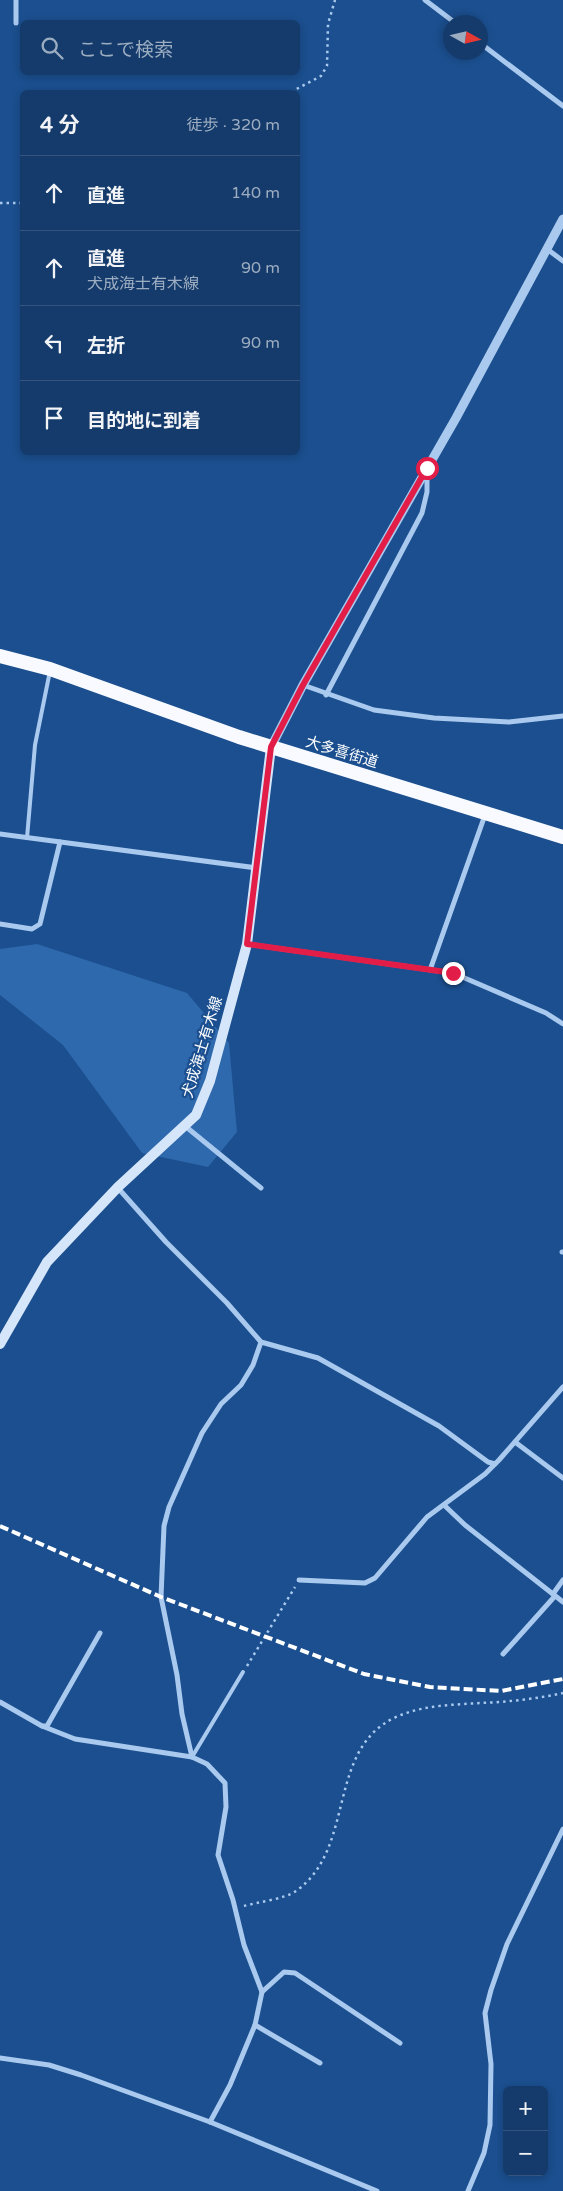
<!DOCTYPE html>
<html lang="ja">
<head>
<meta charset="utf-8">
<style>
  body { margin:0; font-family:"Varela Round","Noto Sans JP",sans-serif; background:#1d4271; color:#f1f3f6 }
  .controls { position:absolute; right:15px; bottom:15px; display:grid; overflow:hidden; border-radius:8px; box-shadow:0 2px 8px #0003 }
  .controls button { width:45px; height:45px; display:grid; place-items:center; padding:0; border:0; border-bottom:1px solid #33557e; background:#143b6b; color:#f1f3f6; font:25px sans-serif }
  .compass { position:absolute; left:443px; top:15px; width:45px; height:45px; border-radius:50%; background:#143b6b; box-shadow:0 2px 8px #0003; rotate:98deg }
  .stop { position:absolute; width:15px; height:15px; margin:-11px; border:4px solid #e11d48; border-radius:50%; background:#fff }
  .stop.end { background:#e11d48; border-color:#fff; box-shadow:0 1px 5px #0008 }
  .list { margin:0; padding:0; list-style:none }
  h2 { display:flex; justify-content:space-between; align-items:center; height:65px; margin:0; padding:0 20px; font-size:21px }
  h2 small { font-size:16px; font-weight:400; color:#9dadc1 }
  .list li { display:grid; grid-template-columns:32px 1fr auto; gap:15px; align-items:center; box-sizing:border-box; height:75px; padding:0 20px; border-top:1px solid #33557e }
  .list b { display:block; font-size:19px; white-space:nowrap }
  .list p { margin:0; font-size:16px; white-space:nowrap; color:#9dadc1 }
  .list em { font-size:16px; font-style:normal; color:#9dadc1 }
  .icon { flex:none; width:28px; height:28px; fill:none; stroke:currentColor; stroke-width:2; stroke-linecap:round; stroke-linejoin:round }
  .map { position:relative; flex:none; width:563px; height:2191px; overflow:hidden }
  .search { position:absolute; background:#143b6b; box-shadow:0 2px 8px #0003; left:20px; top:20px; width:280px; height:55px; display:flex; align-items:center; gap:12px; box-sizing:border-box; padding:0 18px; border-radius:8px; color:#9dadc1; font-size:19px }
  .panel { position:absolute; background:#143b6b; box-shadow:0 2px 8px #0003; left:20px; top:90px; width:280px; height:365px; border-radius:8px }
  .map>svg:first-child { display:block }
</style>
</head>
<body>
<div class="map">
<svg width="563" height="2191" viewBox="0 0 563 2191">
  <rect width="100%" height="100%" fill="#1b4f8f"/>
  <!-- green -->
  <polygon fill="#2e69ad" points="37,944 187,993 229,1043 237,1132 208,1167 142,1153 63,1045 0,995 0,949"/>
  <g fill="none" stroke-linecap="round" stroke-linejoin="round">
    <!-- path -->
    <g stroke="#a9c9ee" stroke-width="2.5" stroke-dasharray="2.5 4" stroke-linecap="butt">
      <polyline points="291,92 321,76 327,66 328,24 335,0"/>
      <polyline points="0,203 22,203"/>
      <polyline points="247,1666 295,1587"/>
      <path d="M244,1906c14,-4 41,-7 52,-15 60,-42 30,-140 98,-173 27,-13 57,-13 86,-15 27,-1 56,-4 83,-10"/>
    </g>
    <!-- service -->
    <g stroke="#a9c9ee" stroke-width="4">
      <polyline points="27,838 35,745 50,671"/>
      <polyline points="192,1757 243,1672"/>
    </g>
    <!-- minor -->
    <g stroke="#a9c9ee" stroke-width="5">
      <polyline points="425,0 454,22"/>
      <polyline points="16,23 16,0"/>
      <polyline points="480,43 563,106"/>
      <polyline points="547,249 563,261"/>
      <polyline points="303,685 374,710 434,718 509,722 563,716"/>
      <polyline points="326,695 422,513 427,492 427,471"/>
      <polyline points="0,834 257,868"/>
      <polyline points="0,924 32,929 40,924 60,842"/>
      <polyline points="247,944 453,973 546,1013 563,1024"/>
      <polyline points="430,970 485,815"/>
      <polyline points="185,1126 261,1188"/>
      <polyline points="118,1188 166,1242 227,1303 261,1342 318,1358 439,1426 488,1462 495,1464 499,1460 563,1387"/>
      <polyline points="562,1252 563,1252"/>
      <polyline points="515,1442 563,1478"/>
      <polyline points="444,1505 465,1525 563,1602"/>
      <polyline points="299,1580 365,1583 375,1578 427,1517 485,1474 495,1464"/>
      <polyline points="553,1594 563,1580"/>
      <polyline points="503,1654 555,1596"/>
      <polyline points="0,1702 42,1726 47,1726 100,1633"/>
      <polyline points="42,1726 75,1739 192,1757 207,1764 225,1783 226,1807 218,1855 233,1900 244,1945 262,1992 255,2025 230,2085 210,2122"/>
      <polyline points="192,1757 182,1714 177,1675 161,1597 164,1526 169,1507 202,1433 221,1404 241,1385 253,1365 261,1342"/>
      <polyline points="262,1992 284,1972 295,1973 400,2043"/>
      <polyline points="255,2025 320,2063"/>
      <polyline points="0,2058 49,2065 81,2075 210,2122 377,2191"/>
      <polyline points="468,2191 484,2153 490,2125 491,2064 485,2013 491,1990 507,1944 563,1829"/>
    </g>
    <!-- tertiary -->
    <polyline stroke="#a9c9ee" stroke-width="9" points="271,747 303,685 456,418 563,219"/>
    <!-- secondary -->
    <polyline stroke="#d6e6fa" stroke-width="10" points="0,1344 47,1262 118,1187 196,1115 210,1081 247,944 271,747"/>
    <!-- trunk -->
    <polyline stroke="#f8faff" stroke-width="14" points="0,656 50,669 239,737 563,837"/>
    <!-- rail -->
    <polyline stroke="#fff" stroke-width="4" stroke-dasharray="9 4" stroke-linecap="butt" points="0,1526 161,1597 364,1674 430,1687 501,1691 563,1679"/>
  </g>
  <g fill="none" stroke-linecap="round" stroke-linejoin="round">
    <!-- route -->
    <polyline stroke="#e11d48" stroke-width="6" points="427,468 303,685 271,747 247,944 453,973"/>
  </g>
  <g text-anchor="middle" stroke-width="4.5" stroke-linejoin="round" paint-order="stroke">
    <!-- street labels -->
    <g font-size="15" fill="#fff" stroke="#1b4f8f">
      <text transform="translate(342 752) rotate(17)" y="5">大多喜街道</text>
      <text transform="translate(202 1047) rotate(-73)" y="5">犬成海士有木線</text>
    </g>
  </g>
</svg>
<div class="controls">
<button>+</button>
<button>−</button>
</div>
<svg class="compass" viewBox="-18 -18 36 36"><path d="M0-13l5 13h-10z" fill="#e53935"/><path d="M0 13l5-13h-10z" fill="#9dadc1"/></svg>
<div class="stop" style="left:427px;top:468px"></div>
<div class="stop end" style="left:453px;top:973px"></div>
<div class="search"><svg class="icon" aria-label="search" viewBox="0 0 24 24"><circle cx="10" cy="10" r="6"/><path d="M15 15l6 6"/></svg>ここで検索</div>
<section class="panel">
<h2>4 分<small>徒歩 · 320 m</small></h2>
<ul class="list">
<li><svg class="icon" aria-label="ahead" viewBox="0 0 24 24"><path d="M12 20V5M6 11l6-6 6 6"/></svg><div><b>直進</b></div><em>140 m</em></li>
<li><svg class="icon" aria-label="ahead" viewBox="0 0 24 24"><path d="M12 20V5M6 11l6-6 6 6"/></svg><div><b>直進</b><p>犬成海士有木線</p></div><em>90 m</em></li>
<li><svg class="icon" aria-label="left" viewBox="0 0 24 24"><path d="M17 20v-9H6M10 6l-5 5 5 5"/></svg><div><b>左折</b></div><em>90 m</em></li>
<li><svg class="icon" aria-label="arrive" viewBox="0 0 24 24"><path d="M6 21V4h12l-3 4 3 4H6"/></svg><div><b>目的地に到着</b></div></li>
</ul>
</section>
</div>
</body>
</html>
